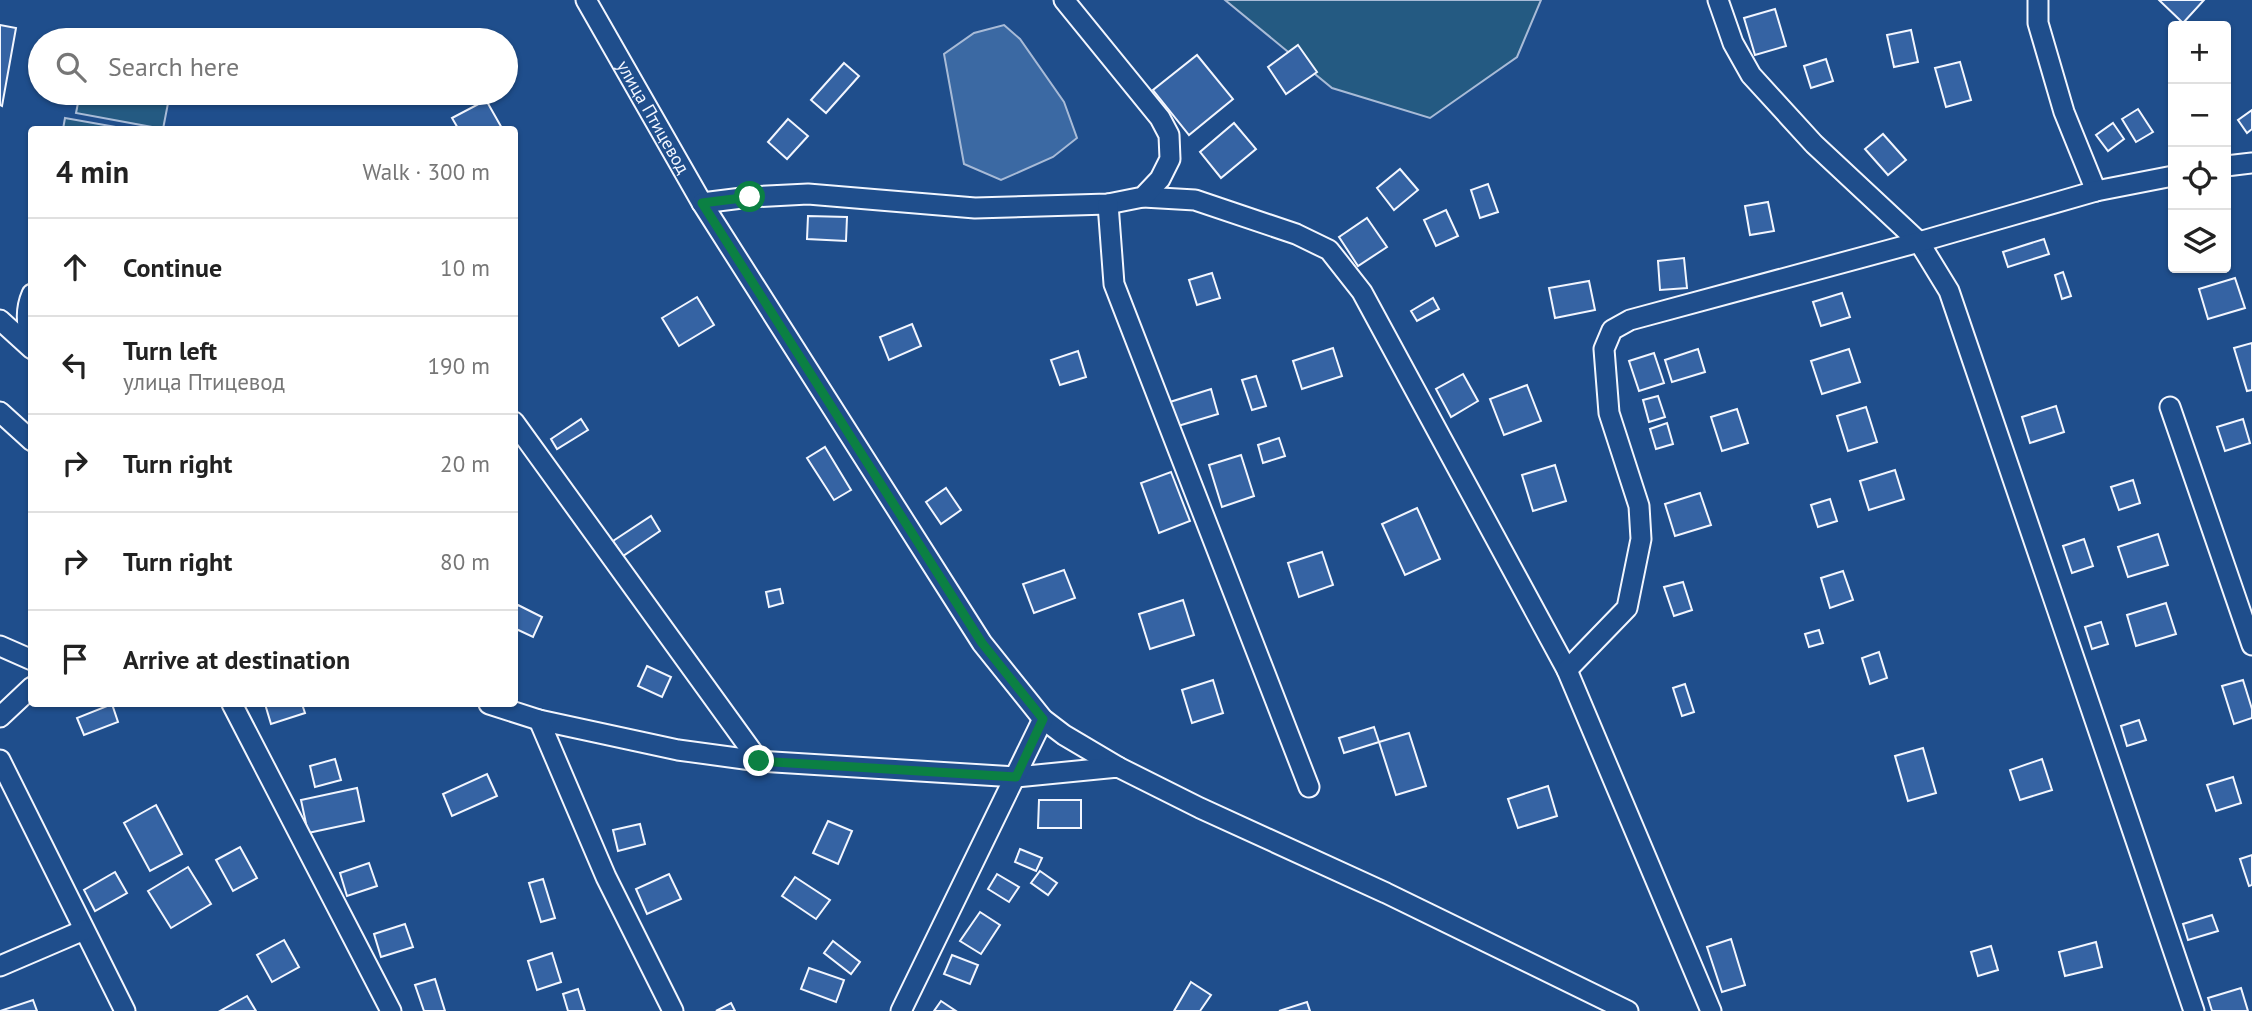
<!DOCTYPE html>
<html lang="en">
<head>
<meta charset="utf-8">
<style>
  body { margin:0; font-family:"PT Sans",sans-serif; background:#f2f2f2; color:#222 }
  .controls { position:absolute; right:21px; top:21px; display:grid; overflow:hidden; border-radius:7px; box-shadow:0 2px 5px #0004 }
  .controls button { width:63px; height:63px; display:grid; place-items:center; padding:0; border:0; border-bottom:2px solid #e0e0e0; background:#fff; color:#222; font:35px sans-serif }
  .stop { position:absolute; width:21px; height:21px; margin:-16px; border:5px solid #0b8043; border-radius:50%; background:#fff }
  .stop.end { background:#0b8043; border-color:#fff; box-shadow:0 2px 7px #0008 }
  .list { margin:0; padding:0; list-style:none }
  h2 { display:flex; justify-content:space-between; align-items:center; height:91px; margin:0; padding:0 28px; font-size:30px }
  h2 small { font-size:23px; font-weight:400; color:#767676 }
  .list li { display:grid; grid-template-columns:46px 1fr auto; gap:21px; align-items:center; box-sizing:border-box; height:98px; padding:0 28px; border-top:2px solid #e0e0e0 }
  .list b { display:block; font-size:26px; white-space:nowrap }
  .list p { margin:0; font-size:23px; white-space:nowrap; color:#767676 }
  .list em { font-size:23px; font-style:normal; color:#767676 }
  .icon { flex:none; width:38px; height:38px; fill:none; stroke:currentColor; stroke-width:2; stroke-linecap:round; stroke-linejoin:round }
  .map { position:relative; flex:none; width:2252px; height:1011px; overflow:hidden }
  .search { position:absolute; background:#fff; box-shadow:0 2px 5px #0004; left:28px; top:28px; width:490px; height:77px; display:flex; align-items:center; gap:18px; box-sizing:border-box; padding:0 24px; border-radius:38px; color:#767676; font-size:26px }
  .panel { position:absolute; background:#fff; box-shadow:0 2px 5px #0004; left:28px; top:126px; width:490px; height:581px; border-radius:7px }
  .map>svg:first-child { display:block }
</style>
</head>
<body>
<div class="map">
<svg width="2252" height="1011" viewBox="0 0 2252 1011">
  <rect width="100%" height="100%" fill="#1f4e8c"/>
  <!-- green -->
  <g fill="#245a82" stroke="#a8bbd7" stroke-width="2">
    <polygon points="1225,0 1541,0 1517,57 1430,118 1332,88"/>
    <polygon points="80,93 170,93 163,129 76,113"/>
    <polygon points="65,118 127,129 63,129"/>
  </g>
  <!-- water -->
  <polygon fill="#3b69a3" stroke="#a8bbd7" stroke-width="2" points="1004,25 1020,39 1064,102 1077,138 1053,157 1001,180 964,164 944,54 974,33"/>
  <!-- building -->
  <g fill="#3563a3" stroke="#f2f6ff" stroke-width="2">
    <polygon points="2159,0 2204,0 2183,23"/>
    <polygon points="1775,9 1786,46 1755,55 1744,18"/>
    <polygon points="0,25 16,28 2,106 0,105"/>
    <polygon points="1911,30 1918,62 1894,67 1887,35"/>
    <polygon points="1298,45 1317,72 1286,94 1268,67"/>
    <polygon points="1197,55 1233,99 1189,135 1153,90"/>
    <polygon points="1826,59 1833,81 1811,88 1804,66"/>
    <polygon points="1960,62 1971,100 1946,107 1935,68"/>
    <polygon points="844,63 859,76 826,113 811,100"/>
    <polygon points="486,100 503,130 459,130 452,118"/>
    <polygon points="2138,109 2153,132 2136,142 2122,119"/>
    <polygon points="2252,110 2252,129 2247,133 2238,120"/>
    <polygon points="788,119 808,136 787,159 768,142"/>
    <polygon points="1234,123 1256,149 1221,178 1200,152"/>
    <polygon points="2113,123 2124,139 2108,151 2096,135"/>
    <polygon points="1883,134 1906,160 1888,175 1865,149"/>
    <polygon points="1400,169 1418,190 1394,210 1377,188"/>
    <polygon points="1488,184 1498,212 1480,218 1471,190"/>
    <polygon points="1768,202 1774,231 1750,235 1745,206"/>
    <polygon points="1446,210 1458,236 1436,246 1424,220"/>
    <polygon points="808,216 847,217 846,241 807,239"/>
    <polygon points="1367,218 1387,247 1358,266 1339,237"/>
    <polygon points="2044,239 2049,254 2008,267 2003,252"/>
    <polygon points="1684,258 1687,288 1660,290 1658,261"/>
    <polygon points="2063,272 2071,296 2062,299 2055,275"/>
    <polygon points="1212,273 1220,298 1197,305 1189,280"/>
    <polygon points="2235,278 2245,308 2208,319 2199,289"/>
    <polygon points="1589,281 1595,310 1555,318 1549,288"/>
    <polygon points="1842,293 1850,317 1821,326 1813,302"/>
    <polygon points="697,297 714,325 679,346 662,318"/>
    <polygon points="1433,298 1439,309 1417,321 1411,311"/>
    <polygon points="912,324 921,346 889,360 880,337"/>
    <polygon points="2252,343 2252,390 2247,391 2234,348"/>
    <polygon points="1333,348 1342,376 1302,389 1293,361"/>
    <polygon points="1698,349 1705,372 1672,382 1665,360"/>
    <polygon points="1849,349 1860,382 1822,394 1811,361"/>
    <polygon points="1078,351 1086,377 1060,385 1051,360"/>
    <polygon points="1654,353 1664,383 1639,391 1629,361"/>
    <polygon points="1463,374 1478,401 1451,417 1436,389"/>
    <polygon points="1256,376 1266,406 1252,410 1242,380"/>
    <polygon points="1527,385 1541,421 1504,435 1490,399"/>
    <polygon points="1211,389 1218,414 1178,426 1170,402"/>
    <polygon points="1658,396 1665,417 1649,422 1643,400"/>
    <polygon points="2056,406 2064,432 2030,443 2022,417"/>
    <polygon points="1866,407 1877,442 1848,451 1837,416"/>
    <polygon points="1737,409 1748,443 1722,451 1711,417"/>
    <polygon points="581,419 588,430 557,449 551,439"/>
    <polygon points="2243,419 2250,443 2225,451 2217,427"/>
    <polygon points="1667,423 1673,444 1656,449 1650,429"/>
    <polygon points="1279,438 1285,456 1263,463 1258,445"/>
    <polygon points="825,447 851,490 834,500 807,458"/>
    <polygon points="1241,455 1254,496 1222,507 1209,465"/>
    <polygon points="1555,465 1566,501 1533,511 1522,475"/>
    <polygon points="1895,470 1904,499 1869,510 1860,481"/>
    <polygon points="1171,472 1190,521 1159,533 1141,483"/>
    <polygon points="2133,480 2140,503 2119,510 2111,487"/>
    <polygon points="946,488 961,510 941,524 926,502"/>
    <polygon points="1700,493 1711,525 1675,536 1665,504"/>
    <polygon points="1830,499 1837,521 1818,527 1811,505"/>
    <polygon points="1417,508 1440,559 1405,575 1382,524"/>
    <polygon points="651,516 660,531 623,556 613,541"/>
    <polygon points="2158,534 2168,565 2128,577 2118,547"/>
    <polygon points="2084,539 2093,566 2072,573 2063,546"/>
    <polygon points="1322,552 1333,585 1299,597 1288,563"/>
    <polygon points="1064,570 1075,598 1034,613 1023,584"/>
    <polygon points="1843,571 1853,600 1830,608 1821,578"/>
    <polygon points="1683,582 1692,610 1674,616 1664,587"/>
    <polygon points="780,589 783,603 769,607 766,592"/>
    <polygon points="1183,600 1194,635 1150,649 1139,614"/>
    <polygon points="2166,603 2176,634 2136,646 2127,615"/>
    <polygon points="518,605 542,617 533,637 514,628 514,613"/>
    <polygon points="2101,622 2108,644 2092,649 2085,627"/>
    <polygon points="1819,630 1823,643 1809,647 1805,634"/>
    <polygon points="1879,652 1887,678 1870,684 1862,658"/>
    <polygon points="647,666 671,677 662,697 638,686"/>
    <polygon points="1213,680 1223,713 1192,723 1182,690"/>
    <polygon points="2243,680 2252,709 2252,718 2234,724 2222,686"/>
    <polygon points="1685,684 1694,712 1682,716 1673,688"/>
    <polygon points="112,704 118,722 84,735 77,718"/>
    <polygon points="265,704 302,704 305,713 271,724"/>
    <polygon points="2139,720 2146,740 2127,746 2121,726"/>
    <polygon points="1374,727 1379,742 1344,753 1339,738"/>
    <polygon points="1409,733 1426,786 1396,795 1379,742"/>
    <polygon points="1923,748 1936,793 1908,801 1895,756"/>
    <polygon points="335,759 341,780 315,787 310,766"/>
    <polygon points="2042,759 2052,790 2020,800 2010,770"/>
    <polygon points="487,774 497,796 452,816 443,794"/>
    <polygon points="2233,777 2241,803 2216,811 2207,785"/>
    <polygon points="1548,786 1557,816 1518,828 1508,799"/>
    <polygon points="357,788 364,821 308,833 301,800"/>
    <polygon points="1039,800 1081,800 1081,828 1038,828"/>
    <polygon points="156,805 182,854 150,871 124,823"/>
    <polygon points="828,821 852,831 838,864 813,853"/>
    <polygon points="640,824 645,844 618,851 613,830"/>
    <polygon points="240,847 257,878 233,891 216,860"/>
    <polygon points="1020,849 1042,858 1036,871 1015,862"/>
    <polygon points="2252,855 2252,885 2249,886 2240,859"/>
    <polygon points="369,863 377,886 347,896 340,873"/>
    <polygon points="188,867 211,904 171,928 148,891"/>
    <polygon points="1040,871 1057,883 1048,895 1031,883"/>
    <polygon points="115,872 127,893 95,911 84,890"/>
    <polygon points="669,874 681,899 647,914 636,889"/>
    <polygon points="997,874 1019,887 1009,902 988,889"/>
    <polygon points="795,877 830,900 816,919 782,896"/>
    <polygon points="543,879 555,918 541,922 529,883"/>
    <polygon points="980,912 1000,925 981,954 960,941"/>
    <polygon points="2212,915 2218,931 2188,940 2183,924"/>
    <polygon points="405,924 413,947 381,957 374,934"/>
    <polygon points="1731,939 1745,985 1722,992 1707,947"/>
    <polygon points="284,940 299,967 272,982 257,955"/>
    <polygon points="833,941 860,962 851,974 824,953"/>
    <polygon points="2096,942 2102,967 2065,976 2059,952"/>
    <polygon points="1991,946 1998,970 1978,976 1971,952"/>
    <polygon points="552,953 561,982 537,990 528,961"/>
    <polygon points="952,955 978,965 970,984 944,974"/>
    <polygon points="809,968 844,980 836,1002 801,989"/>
    <polygon points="435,979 445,1011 424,1011 415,985"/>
    <polygon points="1191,982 1211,995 1200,1011 1174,1011"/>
    <polygon points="2241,988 2248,1011 2212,1011 2208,998"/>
    <polygon points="578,989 585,1011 568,1011 563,994"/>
    <polygon points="247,996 256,1011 220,1011"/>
    <polygon points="33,1000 37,1011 0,1011"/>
    <polygon points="941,1001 956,1011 934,1011"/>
    <polygon points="1307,1002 1310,1011 1279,1011"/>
    <polygon points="731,1003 735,1011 716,1011"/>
  </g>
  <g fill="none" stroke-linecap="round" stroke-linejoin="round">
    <!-- street casing -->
    <g stroke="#f2f6ff" stroke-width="23">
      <g id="street">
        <path id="s1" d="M586,0l116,203 280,440 61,76 21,16 54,32"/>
        <polyline points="1718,0 1733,43 1751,75 1814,144 1919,242 1949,291 2194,1011"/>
        <polyline points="2038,0 2038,23 2064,112 2096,191"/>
        <polyline points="2226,166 2252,163"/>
        <polyline points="1143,197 1195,200 1296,234 1329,250 1362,292 1567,670 1711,1011"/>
        <polyline points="702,203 750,197 808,194 975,208 1108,204 1143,197 1160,179 1170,159 1169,135 1160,118 1064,0"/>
        <polyline points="1108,204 1114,284 1309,787"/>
        <path d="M32,294c-7,16 -6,31 0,48"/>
        <polyline points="0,320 32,349"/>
        <polyline points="2170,407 2252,645"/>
        <polyline points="0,412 32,441"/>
        <polyline points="514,422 759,761"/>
        <polyline points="0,646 32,660"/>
        <polyline points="1567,670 1627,608 1641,539 1639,506 1609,413 1604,349 1612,330 1630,320 1919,242 2096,191 2173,176"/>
        <polyline points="232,704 391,1011"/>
        <polyline points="489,704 539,720 678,750 759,761 1016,777 1118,767 1200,808 1386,893 1628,1011"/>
        <polyline points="0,717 32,687"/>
        <polyline points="539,720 606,877 673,1011"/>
        <polyline points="0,760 125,1011"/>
        <polyline points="0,966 84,930"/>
        <polyline points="901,1011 1043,719"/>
      </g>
    </g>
    <!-- street -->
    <use href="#street" stroke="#1f4e8c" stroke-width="19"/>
  </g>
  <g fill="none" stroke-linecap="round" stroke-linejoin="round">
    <!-- route -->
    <polyline stroke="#0b8043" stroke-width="9" points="750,197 702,203 982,643 1043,719 1016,777 759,761"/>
  </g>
  <g text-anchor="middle" stroke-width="5" stroke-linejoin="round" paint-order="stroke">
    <!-- street labels -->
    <g font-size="18" fill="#f2f6ff" stroke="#1f4e8c">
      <text dy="6" stroke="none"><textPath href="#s1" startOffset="135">улица Птицевод</textPath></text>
    </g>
  </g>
</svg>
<div class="controls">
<button>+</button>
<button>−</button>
<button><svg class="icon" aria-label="locate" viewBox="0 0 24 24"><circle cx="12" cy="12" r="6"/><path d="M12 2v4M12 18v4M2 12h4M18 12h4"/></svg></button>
<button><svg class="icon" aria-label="layers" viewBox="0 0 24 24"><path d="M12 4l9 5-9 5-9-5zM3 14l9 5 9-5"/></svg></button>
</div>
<div class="stop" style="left:750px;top:197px"></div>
<div class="stop end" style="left:759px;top:761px"></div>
<div class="search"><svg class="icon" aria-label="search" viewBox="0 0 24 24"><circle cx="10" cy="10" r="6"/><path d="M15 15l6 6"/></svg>Search here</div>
<section class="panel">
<h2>4 min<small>Walk · 300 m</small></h2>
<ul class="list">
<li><svg class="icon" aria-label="ahead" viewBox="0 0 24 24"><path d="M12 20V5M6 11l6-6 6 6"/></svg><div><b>Continue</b></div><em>10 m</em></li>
<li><svg class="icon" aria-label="left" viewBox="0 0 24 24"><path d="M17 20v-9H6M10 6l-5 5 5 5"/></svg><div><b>Turn left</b><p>улица Птицевод</p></div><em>190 m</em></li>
<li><svg class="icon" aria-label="right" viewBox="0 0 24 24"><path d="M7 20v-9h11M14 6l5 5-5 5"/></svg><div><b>Turn right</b></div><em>20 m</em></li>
<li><svg class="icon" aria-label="right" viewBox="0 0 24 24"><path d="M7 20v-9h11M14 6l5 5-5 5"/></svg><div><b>Turn right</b></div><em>80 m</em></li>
<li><svg class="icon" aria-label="arrive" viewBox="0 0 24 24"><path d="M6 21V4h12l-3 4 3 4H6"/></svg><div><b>Arrive at destination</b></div></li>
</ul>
</section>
</div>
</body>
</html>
